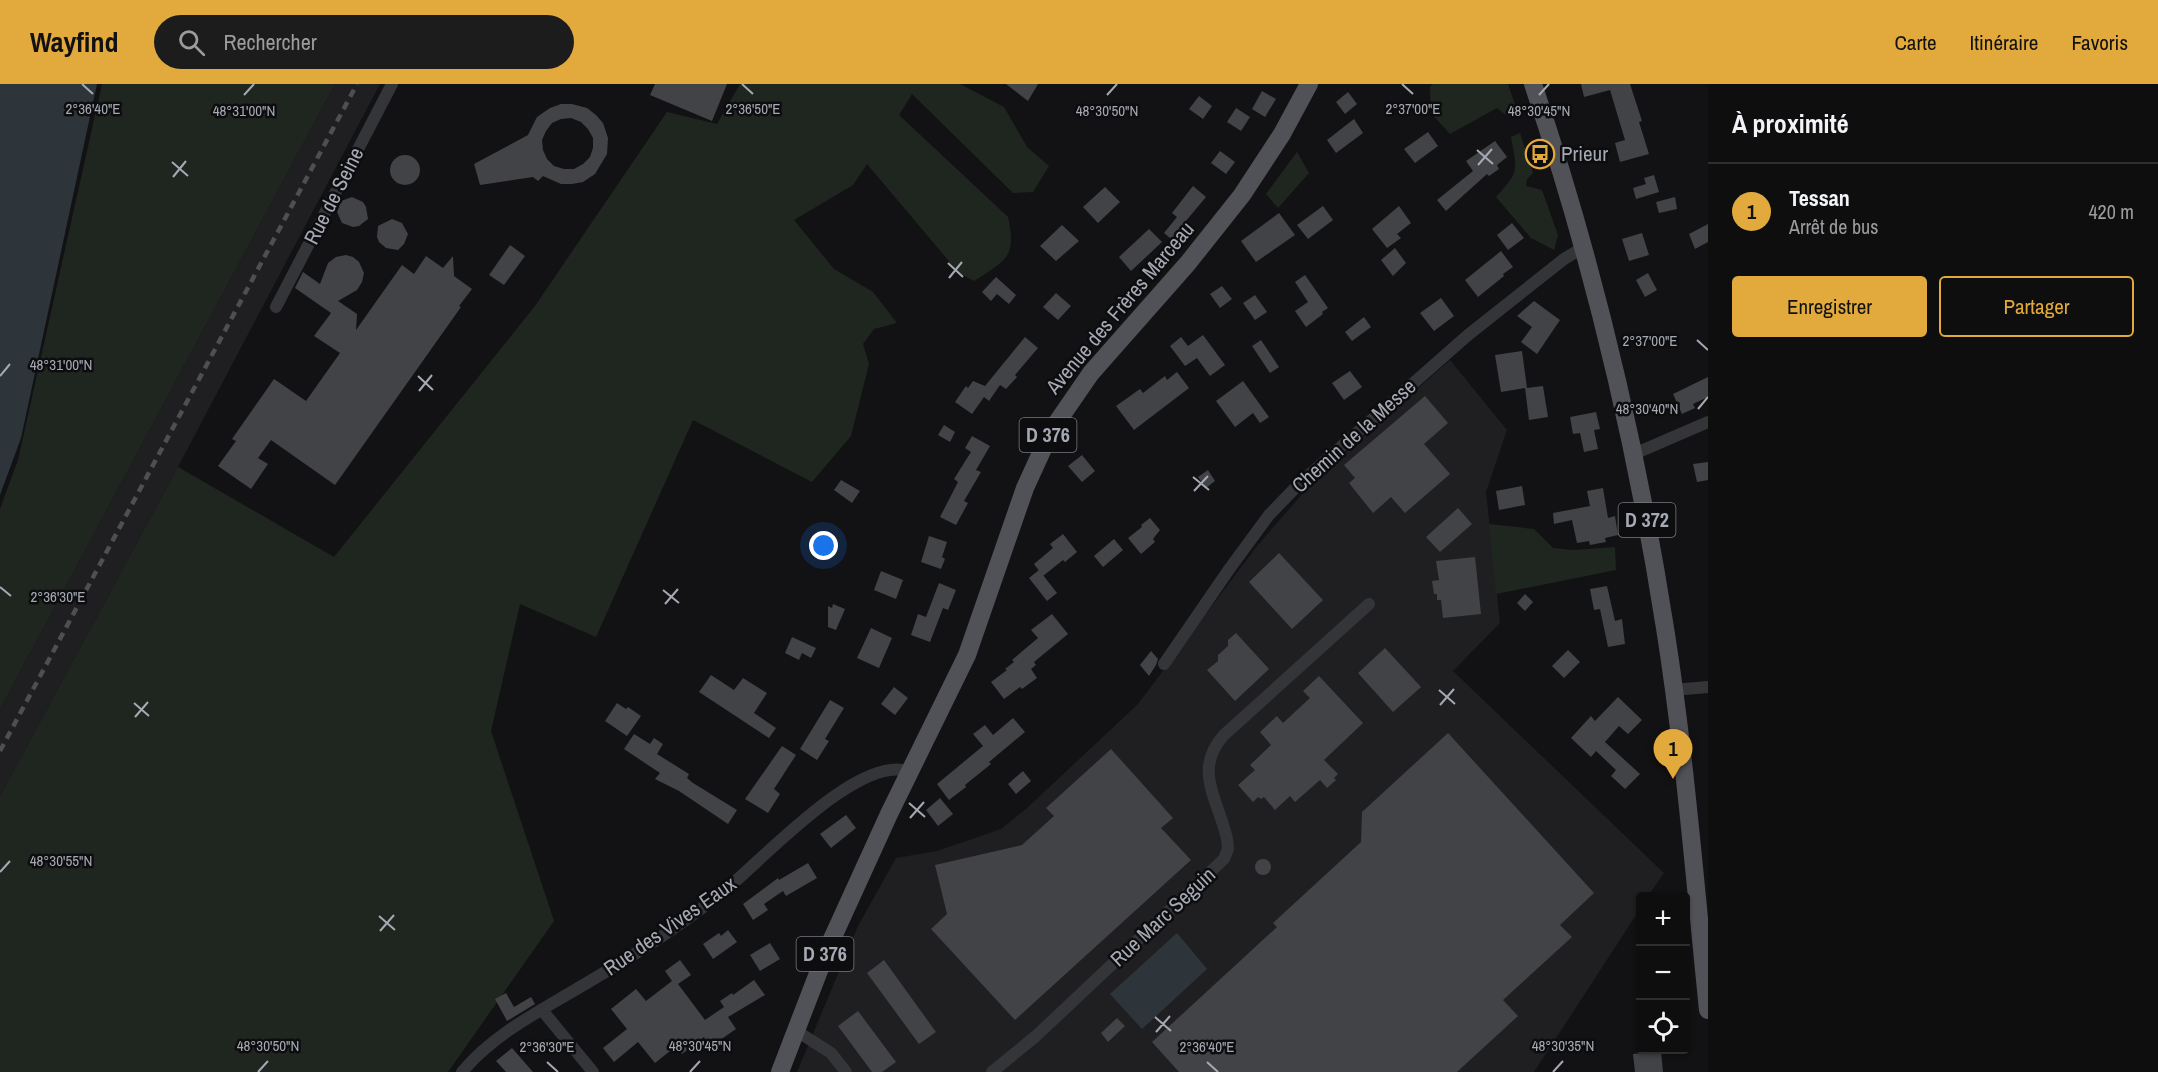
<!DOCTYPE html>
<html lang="fr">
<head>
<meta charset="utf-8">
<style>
  body { margin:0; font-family:"Archivo Narrow",sans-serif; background:#1c1c1d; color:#f1f3f6 }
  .controls { position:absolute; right:18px; bottom:18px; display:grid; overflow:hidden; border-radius:6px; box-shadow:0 2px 4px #0004 }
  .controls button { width:54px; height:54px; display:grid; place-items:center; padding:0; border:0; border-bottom:2px solid #2e2e2f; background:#0e0e0f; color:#f1f3f6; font:30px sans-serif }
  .you { position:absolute; left:824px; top:462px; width:21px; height:21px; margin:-15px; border:4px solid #fff; border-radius:50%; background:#1a73e8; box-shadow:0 0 0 9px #1a73e833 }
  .badge { display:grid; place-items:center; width:39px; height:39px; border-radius:50%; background:#e2a93c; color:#111; font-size:20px; font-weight:700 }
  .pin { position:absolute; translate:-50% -50px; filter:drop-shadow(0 2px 3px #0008) }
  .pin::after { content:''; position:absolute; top:32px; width:21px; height:18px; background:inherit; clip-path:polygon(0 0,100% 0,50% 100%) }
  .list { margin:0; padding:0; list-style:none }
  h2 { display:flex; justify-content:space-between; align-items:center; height:78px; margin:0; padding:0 24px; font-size:26px }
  h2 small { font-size:20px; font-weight:400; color:#9b9c9e }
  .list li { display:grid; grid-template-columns:39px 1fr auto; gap:18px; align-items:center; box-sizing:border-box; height:96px; padding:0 24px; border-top:2px solid #2e2e2f }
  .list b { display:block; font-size:22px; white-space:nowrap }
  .list p { margin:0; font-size:20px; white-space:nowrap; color:#9b9c9e }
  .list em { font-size:20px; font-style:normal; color:#9b9c9e }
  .actions { display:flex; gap:12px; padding:18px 24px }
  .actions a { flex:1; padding:14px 0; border:2px solid #e2a93c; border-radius:6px; text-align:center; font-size:21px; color:#e2a93c }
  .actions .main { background:#e2a93c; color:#111 }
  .icon { flex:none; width:33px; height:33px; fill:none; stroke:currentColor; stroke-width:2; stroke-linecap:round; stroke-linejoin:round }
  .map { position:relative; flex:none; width:1708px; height:988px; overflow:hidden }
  header { display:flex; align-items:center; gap:36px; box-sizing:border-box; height:84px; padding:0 30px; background:#e2a93c; color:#111 }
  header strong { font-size:28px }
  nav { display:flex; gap:33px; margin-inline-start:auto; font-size:21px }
  .search { width:420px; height:54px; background:#1c1c1d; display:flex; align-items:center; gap:15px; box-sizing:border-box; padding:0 21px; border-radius:33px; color:#9b9c9e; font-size:22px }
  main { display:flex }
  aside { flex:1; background:#0e0e0f }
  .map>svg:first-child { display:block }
</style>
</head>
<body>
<header>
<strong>Wayfind</strong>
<div class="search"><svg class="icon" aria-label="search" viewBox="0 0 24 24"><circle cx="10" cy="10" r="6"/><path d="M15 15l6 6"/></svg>Rechercher</div>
<nav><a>Carte</a><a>Itinéraire</a><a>Favoris</a></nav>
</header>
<main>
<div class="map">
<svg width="1708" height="988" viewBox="0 0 1708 988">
  <rect width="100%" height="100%" fill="#121214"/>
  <!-- built -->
  <g fill="#1f1f21">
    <polygon points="335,0 380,0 178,383 0,712 0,625"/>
    <polygon points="1450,276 1507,346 1486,408 1500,539 1453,587 1664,789 1648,812 1640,812 1640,825 1534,988 797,988 858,842 896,774 937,767 1001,745 1027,724 1138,620 1257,462 1317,393"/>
  </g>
  <!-- green -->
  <g fill="#1f2620">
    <polygon points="102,0 335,0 0,625 0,425 18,376"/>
    <path d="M740,0h220l44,23 23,40 22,19 -16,26 -20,1 -101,-99 -13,21 109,102c9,41 -2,43 -34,64l-15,-8 -92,-109 -14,21 -59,35 40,49 39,23 24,31 -23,6 -11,15 6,20 -18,72 -39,46 -119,-62 -97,217 -76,-33 -29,127 63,190 -106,151h-448v-276l178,-329 156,90 201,-251 132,-194 50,12z"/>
    <polygon points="1433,0 1508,0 1516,24 1507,32 1497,24 1450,50 1431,29 1430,3"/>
    <path d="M1520,49l13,40 -6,6 -1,7 16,4 16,45 -4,15 -23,-12 -35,-41c24,-26 21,-26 15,-60z"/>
    <polygon points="1297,68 1309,89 1278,124 1266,110"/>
    <polygon points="1489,440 1534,445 1553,464 1573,466 1615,463 1616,486 1496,510"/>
  </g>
  <!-- water -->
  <g fill="#2d353b">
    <polygon points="0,0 97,0 21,354 0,411"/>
    <polygon points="1177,849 1207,885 1142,945 1110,910"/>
  </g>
  <!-- building -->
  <g fill="#424347" fill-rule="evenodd">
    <polygon points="655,0 727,0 712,37 650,11"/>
    <polygon points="1006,0 1038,0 1028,17"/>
    <polygon points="1581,0 1630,0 1642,37 1639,38 1649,70 1620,78 1615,59 1625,56 1610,6 1584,13"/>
    <polygon points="1262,7 1276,15 1265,33 1252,25"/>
    <polygon points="1348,8 1357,20 1345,30 1336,18"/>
    <polygon points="1199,12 1212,22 1203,35 1189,25"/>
    <path d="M561,20h11l15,4 9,7 7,8 5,15 -1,16 -12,20 -12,8 -11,2h-11l-18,-8 -5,5 -5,-4 -53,8 -6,-21 54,-29 9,-18 13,-9zM571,34l10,4 7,7 5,9v10l-3,9 -7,7 -9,5h-10l-10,-3 -7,-7 -4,-9 -1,-10 4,-9 6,-8 9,-4z"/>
    <polygon points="1236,24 1250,33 1241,47 1227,38"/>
    <polygon points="1354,35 1363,49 1336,69 1327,56"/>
    <polygon points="1428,48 1438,62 1415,79 1404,65"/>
    <polygon points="1495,57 1507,73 1497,81 1499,85 1489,92 1487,90 1446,127 1437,116 1473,87 1466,77"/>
    <polygon points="1220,67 1235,78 1226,90 1211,79"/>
    <circle cx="405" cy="86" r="15"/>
    <polygon points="1654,91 1659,108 1636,115 1633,104 1646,100 1644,94"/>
    <polygon points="1193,102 1206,113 1185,138 1190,143 1176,159 1164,149 1177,133 1172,129"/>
    <polygon points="1105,103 1120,118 1098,139 1083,123"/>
    <polygon points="352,113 363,118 366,123 368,135 359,142 353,143 342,139 337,128 341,117"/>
    <polygon points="1675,113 1677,125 1659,129 1656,118"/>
    <polygon points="1323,122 1333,136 1308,155 1297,141"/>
    <polygon points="1399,122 1411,139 1397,150 1401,154 1387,164 1372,145"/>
    <polygon points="1279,129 1295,151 1256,178 1241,157"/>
    <polygon points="392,135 402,139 408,150 404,160 398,166 386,164 379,158 377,153 378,142"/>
    <polygon points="1512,139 1524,154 1508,166 1497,151"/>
    <polygon points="1708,140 1708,158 1695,165 1689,150"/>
    <polygon points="1062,141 1079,157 1056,177 1040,162"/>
    <polygon points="1149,145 1162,158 1131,187 1119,173"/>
    <polygon points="1642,149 1649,171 1629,177 1622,155"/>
    <polygon points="510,161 525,172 504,201 489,191"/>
    <polygon points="1395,164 1406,179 1393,192 1381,176"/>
    <polygon points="1501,167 1513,183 1503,190 1504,192 1478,213 1465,196"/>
    <polygon points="346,171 353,173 359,178 364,189 362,198 357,206 338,217 357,230 356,246 402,181 414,190 426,172 443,184 453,172 454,192 472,205 459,222 461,223 335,401 271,356 258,374 268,380 251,405 218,382 236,357 232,355 274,295 306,317 340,269 314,252 331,229 295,204 303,188 320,200 328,179 336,173"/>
    <polygon points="1648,189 1657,206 1645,213 1636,196"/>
    <polygon points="1305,191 1328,224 1322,228 1323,230 1306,243 1295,227 1308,218 1295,198"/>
    <polygon points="996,193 1016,211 1009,220 997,210 991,217 982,208"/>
    <polygon points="1222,202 1232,215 1220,224 1210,210"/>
    <polygon points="1056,209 1071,222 1058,236 1043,223"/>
    <polygon points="1255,211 1267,228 1255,236 1243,219"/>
    <polygon points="1441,214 1454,232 1434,247 1420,229"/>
    <polygon points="1534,217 1560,236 1537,270 1521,258 1532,243 1517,232"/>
    <polygon points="1364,233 1371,243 1352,257 1345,248"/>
    <polygon points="1203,251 1225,281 1210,292 1197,274 1185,282 1170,262 1181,253 1188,262"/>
    <polygon points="1025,253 1038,264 1015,291 1017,293 1006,305 1000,301 989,317 984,313 972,330 955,318 966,302 968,304 973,297 985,302"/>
    <polygon points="1261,256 1279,283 1270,289 1252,262"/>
    <polygon points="1522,267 1527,304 1543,302 1548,333 1529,336 1525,304 1501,308 1495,271"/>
    <polygon points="1350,287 1362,303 1344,316 1332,299"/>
    <polygon points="1177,288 1189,304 1134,346 1116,322 1140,305 1143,309 1165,292 1167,296"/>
    <polygon points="1708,293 1708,313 1693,320 1695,324 1682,330 1673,310"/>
    <polygon points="1243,297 1269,333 1260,339 1253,329 1235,343 1216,317"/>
    <polygon points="1425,312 1448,339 1424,360 1450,390 1405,429 1391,413 1373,429 1349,399 1355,394 1344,381"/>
    <polygon points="1596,328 1600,345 1594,346 1598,365 1584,368 1580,349 1573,350 1570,333"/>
    <polygon points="944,341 955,348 950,358 938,351"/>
    <polygon points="972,352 990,362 976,386 981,388 964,417 968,419 956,441 940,433 958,398 954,395 971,368 965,364"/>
    <polygon points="1082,371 1095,387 1082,398 1068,382"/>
    <polygon points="1708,378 1708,396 1697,398 1693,380"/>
    <polygon points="1208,386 1215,397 1206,404 1198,393"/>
    <polygon points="841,396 860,407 852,419 834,406"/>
    <polygon points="1522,402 1525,421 1499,426 1496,407"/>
    <polygon points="1603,404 1608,434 1615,432 1618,451 1605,454 1606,458 1590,461 1589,457 1577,459 1572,436 1554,440 1553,429 1590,422 1587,407"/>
    <polygon points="1458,424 1472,440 1440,468 1426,453"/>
    <polygon points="1150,434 1160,446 1153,455 1155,458 1141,470 1128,454 1142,443 1141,441"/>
    <polygon points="1063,450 1077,468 1065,478 1063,476 1043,492 1034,480 1053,464 1050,460"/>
    <polygon points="929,452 947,458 942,473 945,475 941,485 921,478"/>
    <polygon points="1114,455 1123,466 1103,483 1094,472"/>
    <polygon points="1279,469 1323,516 1292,545 1249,498"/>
    <polygon points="1475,473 1481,530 1443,534 1441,516 1437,516 1437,510 1434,510 1432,497 1439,496 1436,477"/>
    <polygon points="1039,486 1057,509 1047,517 1029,494"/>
    <polygon points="881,487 903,496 896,515 874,506"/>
    <polygon points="939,499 956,506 948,526 943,524 930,558 911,551 918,530 926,533"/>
    <polygon points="1607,502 1615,537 1622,535 1625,560 1608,563 1600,525 1594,526 1590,505"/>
    <polygon points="1525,510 1533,518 1525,527 1517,519"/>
    <polygon points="833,520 845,525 836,546 828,543 828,522 832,524"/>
    <polygon points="1052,530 1068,550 1034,578 1036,581 1031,585 1037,594 1022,605 1020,603 1004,615 991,598 1007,586 1005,585 1014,578 1012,576 1038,554 1031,546"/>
    <polygon points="871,544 892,554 879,584 857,574"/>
    <polygon points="1236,549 1269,585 1235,617 1207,586 1218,577 1218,571 1228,562 1228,556"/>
    <polygon points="792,553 816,564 811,574 802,569 799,576 785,569"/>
    <polygon points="1385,564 1421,603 1393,628 1358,589"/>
    <polygon points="1568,566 1580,578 1564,594 1552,582"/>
    <polygon points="1151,567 1158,575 1156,581 1149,592 1140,581"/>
    <polygon points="711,591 734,606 743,594 767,609 754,629 776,644 769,654 699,608"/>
    <polygon points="1319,592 1363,639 1324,676 1338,690 1334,694 1336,696 1327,704 1320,696 1295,718 1290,712 1275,726 1264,713 1261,715 1258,713 1253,718 1238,701 1255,686 1250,681 1271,661 1260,648 1277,632 1283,639 1310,614 1303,607"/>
    <polygon points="894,603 908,614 895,631 881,620"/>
    <polygon points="1618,613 1642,636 1628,650 1619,642 1605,658 1640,690 1625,705 1611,692 1616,686 1596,667 1591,673 1571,654 1591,632 1595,637"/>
    <polygon points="830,616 844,624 825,655 829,657 817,676 800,665"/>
    <polygon points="617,619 626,625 628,623 641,632 627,652 605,637"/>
    <polygon points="1013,634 1025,648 989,678 991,680 965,701 966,703 949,716 937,700 983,662 973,650 985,641 993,651"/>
    <polygon points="1448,649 1594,809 1560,841 1572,853 1503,916 1518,932 1457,988 1179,988 1152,958 1277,843 1273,839 1361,758 1362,728"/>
    <polygon points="634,650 650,660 654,654 663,660 657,670 689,690 687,694 693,699 737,726 728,740 679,707 655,695 660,689 624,665"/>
    <polygon points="782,662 796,671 774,705 780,710 768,729 745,715"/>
    <polygon points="1111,665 1173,734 1161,744 1191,776 1015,936 931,845 947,830 935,781 1022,761 1054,732 1046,724"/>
    <polygon points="1023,687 1031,697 1016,710 1008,700"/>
    <polygon points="940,714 953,730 938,742 926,726"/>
    <polygon points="846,731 856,744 831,764 820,750"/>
    <circle cx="1263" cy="783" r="8"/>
    <polygon points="808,779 817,794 786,812 783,807 764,820 768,826 753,836 743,820 778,794 779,796"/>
    <polygon points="728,846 737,858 713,875 703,860 719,849 721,852"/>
    <polygon points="770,859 780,875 760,887 750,871"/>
    <polygon points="680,876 691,891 678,900 705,936 724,923 720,917 732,909 733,911 754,896 765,911 728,933 736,945 710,963 704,953 682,970 675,963 655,979 638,958 614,978 603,964 627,945 611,925 636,905 646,917 672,897 665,887"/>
    <polygon points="884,876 936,948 919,960 867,889"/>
    <polygon points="506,909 514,923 531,913 535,920 507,937 495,915"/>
    <polygon points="858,927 896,978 882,988 872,988 838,942"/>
    <polygon points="1117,934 1125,942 1108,958 1101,949"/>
    <polygon points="512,964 533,988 506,988 496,977"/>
    <polygon points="1661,967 1663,988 1635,988 1633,970"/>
  </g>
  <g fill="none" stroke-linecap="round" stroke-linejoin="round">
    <!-- street -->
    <g stroke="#343539" stroke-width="12">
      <polyline points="276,223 392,0"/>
      <polyline points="1634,370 1708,338"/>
      <polyline points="1164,580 1230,484 1269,431 1301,398 1468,251 1564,175 1584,163"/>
      <polyline points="1673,606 1708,603"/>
      <polyline points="542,926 593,988"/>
      <polyline points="795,946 831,969 846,988"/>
      <path d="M462,988c32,-38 76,-60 118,-85 51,-30 105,-63 151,-102 35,-29 131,-133 179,-113"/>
      <path d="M992,988l44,-36 188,-177 4,-10 -1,-10c-8,-38 -35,-69 -3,-104l145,-131"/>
    </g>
    <!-- primary -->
    <g stroke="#505257" stroke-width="18">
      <path d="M1533,0c60,178 103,359 132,544 20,126 30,255 43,382"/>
      <polyline points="780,988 827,866 889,730 967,571 1025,404 1051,347 1091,289 1188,179 1242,111 1282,50 1309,0"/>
    </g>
    <!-- rail -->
    <polyline stroke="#4d4f53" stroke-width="4.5" stroke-dasharray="8 6" stroke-linecap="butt" points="0,667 357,0"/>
  </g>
  <!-- ticks -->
  <path fill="none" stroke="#a5a9b3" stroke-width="2" d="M82,0l11,10M742,0l11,10M1402,0l11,10M244,11l10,-11M1107,11l10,-11M1539,11l10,-11M1477,66l16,14M172,78l16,14M1478,81l14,-16M173,93l13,-16M948,179l15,14M949,194l13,-16M1697,256l11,10M0,292l10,-12M418,292l15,14M419,307l13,-16M1698,325l10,-12M1193,393l16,13M1194,407l14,-15M0,503l11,9M663,506l16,13M665,520l13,-15M1439,606l16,14M134,619l15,13M1440,621l14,-16M135,633l13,-15M909,719l16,14M910,734l14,-16M0,788l10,-11M379,832l16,14M380,847l14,-16M1155,933l16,14M1156,948l14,-16M547,978l11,10M1207,978l11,10M258,988l10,-11M690,988l10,-11M1553,988l10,-11"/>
  <!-- icons -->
  <defs>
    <g id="bus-ring" transform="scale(1.5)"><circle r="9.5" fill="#0d0d0f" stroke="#e2a93c" stroke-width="1.5"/><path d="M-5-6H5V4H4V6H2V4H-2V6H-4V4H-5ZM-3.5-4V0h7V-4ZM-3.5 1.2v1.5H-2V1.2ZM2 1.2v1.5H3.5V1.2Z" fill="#e2a93c"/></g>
  </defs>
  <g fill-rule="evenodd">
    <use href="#bus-ring" x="1540" y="70"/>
  </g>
  <g text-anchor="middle" stroke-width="5" stroke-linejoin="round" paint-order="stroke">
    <!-- shield labels -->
    <g fill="#0d0d0f" stroke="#777a82" stroke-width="1.5">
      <rect x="1019.5" y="334" width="57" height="34" rx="4.5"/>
      <rect x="1618.5" y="419" width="57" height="34" rx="4.5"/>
      <rect x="796.5" y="853" width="57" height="34" rx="4.5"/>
    </g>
    <g font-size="20" font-weight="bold" fill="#a5a9b3">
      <text x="1048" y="358">D 376</text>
      <text x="1647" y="443">D 372</text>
      <text x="825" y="877">D 376</text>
    </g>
    <!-- poi labels -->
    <g font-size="21" fill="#a5a9b3" stroke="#0d0d0f" text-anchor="start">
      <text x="1561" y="77">Prieur</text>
    </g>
    <!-- street labels -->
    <g font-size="21" fill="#a5a9b3" stroke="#0d0d0f">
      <text transform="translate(334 112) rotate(-63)" y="7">Rue de Seine</text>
      <text transform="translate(1120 224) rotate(-50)" y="7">Avenue des Frères Marceau</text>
      <text transform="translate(1354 352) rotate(-42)" y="7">Chemin de la Messe</text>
      <text transform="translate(1163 833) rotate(-43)" y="7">Rue Marc Seguin</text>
      <text transform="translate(670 842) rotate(-35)" y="7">Rue des Vives Eaux</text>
    </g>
  </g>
  <g font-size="15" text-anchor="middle" fill="#a5a9b3" stroke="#0d0d0f" stroke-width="5" stroke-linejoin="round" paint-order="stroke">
    <text x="753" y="30">2°36'50"E</text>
    <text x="93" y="30">2°36'40"E</text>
    <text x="1413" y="30">2°37'00"E</text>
    <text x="244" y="32">48°31'00"N</text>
    <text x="1107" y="32">48°30'50"N</text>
    <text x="1539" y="32">48°30'45"N</text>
    <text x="1650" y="262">2°37'00"E</text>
    <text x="61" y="286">48°31'00"N</text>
    <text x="1647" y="330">48°30'40"N</text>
    <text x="58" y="518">2°36'30"E</text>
    <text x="61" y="782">48°30'55"N</text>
    <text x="268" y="967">48°30'50"N</text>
    <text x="700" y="967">48°30'45"N</text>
    <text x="1563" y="967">48°30'35"N</text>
    <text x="547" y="968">2°36'30"E</text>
    <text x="1207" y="968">2°36'40"E</text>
  </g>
</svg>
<div class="controls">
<button>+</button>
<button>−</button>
<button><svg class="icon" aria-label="locate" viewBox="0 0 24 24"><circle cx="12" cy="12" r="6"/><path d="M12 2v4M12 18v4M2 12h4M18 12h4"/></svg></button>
</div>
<div class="you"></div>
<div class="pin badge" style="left:1673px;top:695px">1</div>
</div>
<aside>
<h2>À proximité<small></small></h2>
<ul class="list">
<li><span class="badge">1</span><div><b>Tessan</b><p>Arrêt de bus</p></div><em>420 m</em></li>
</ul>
<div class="actions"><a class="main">Enregistrer</a><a>Partager</a></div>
</aside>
</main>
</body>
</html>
